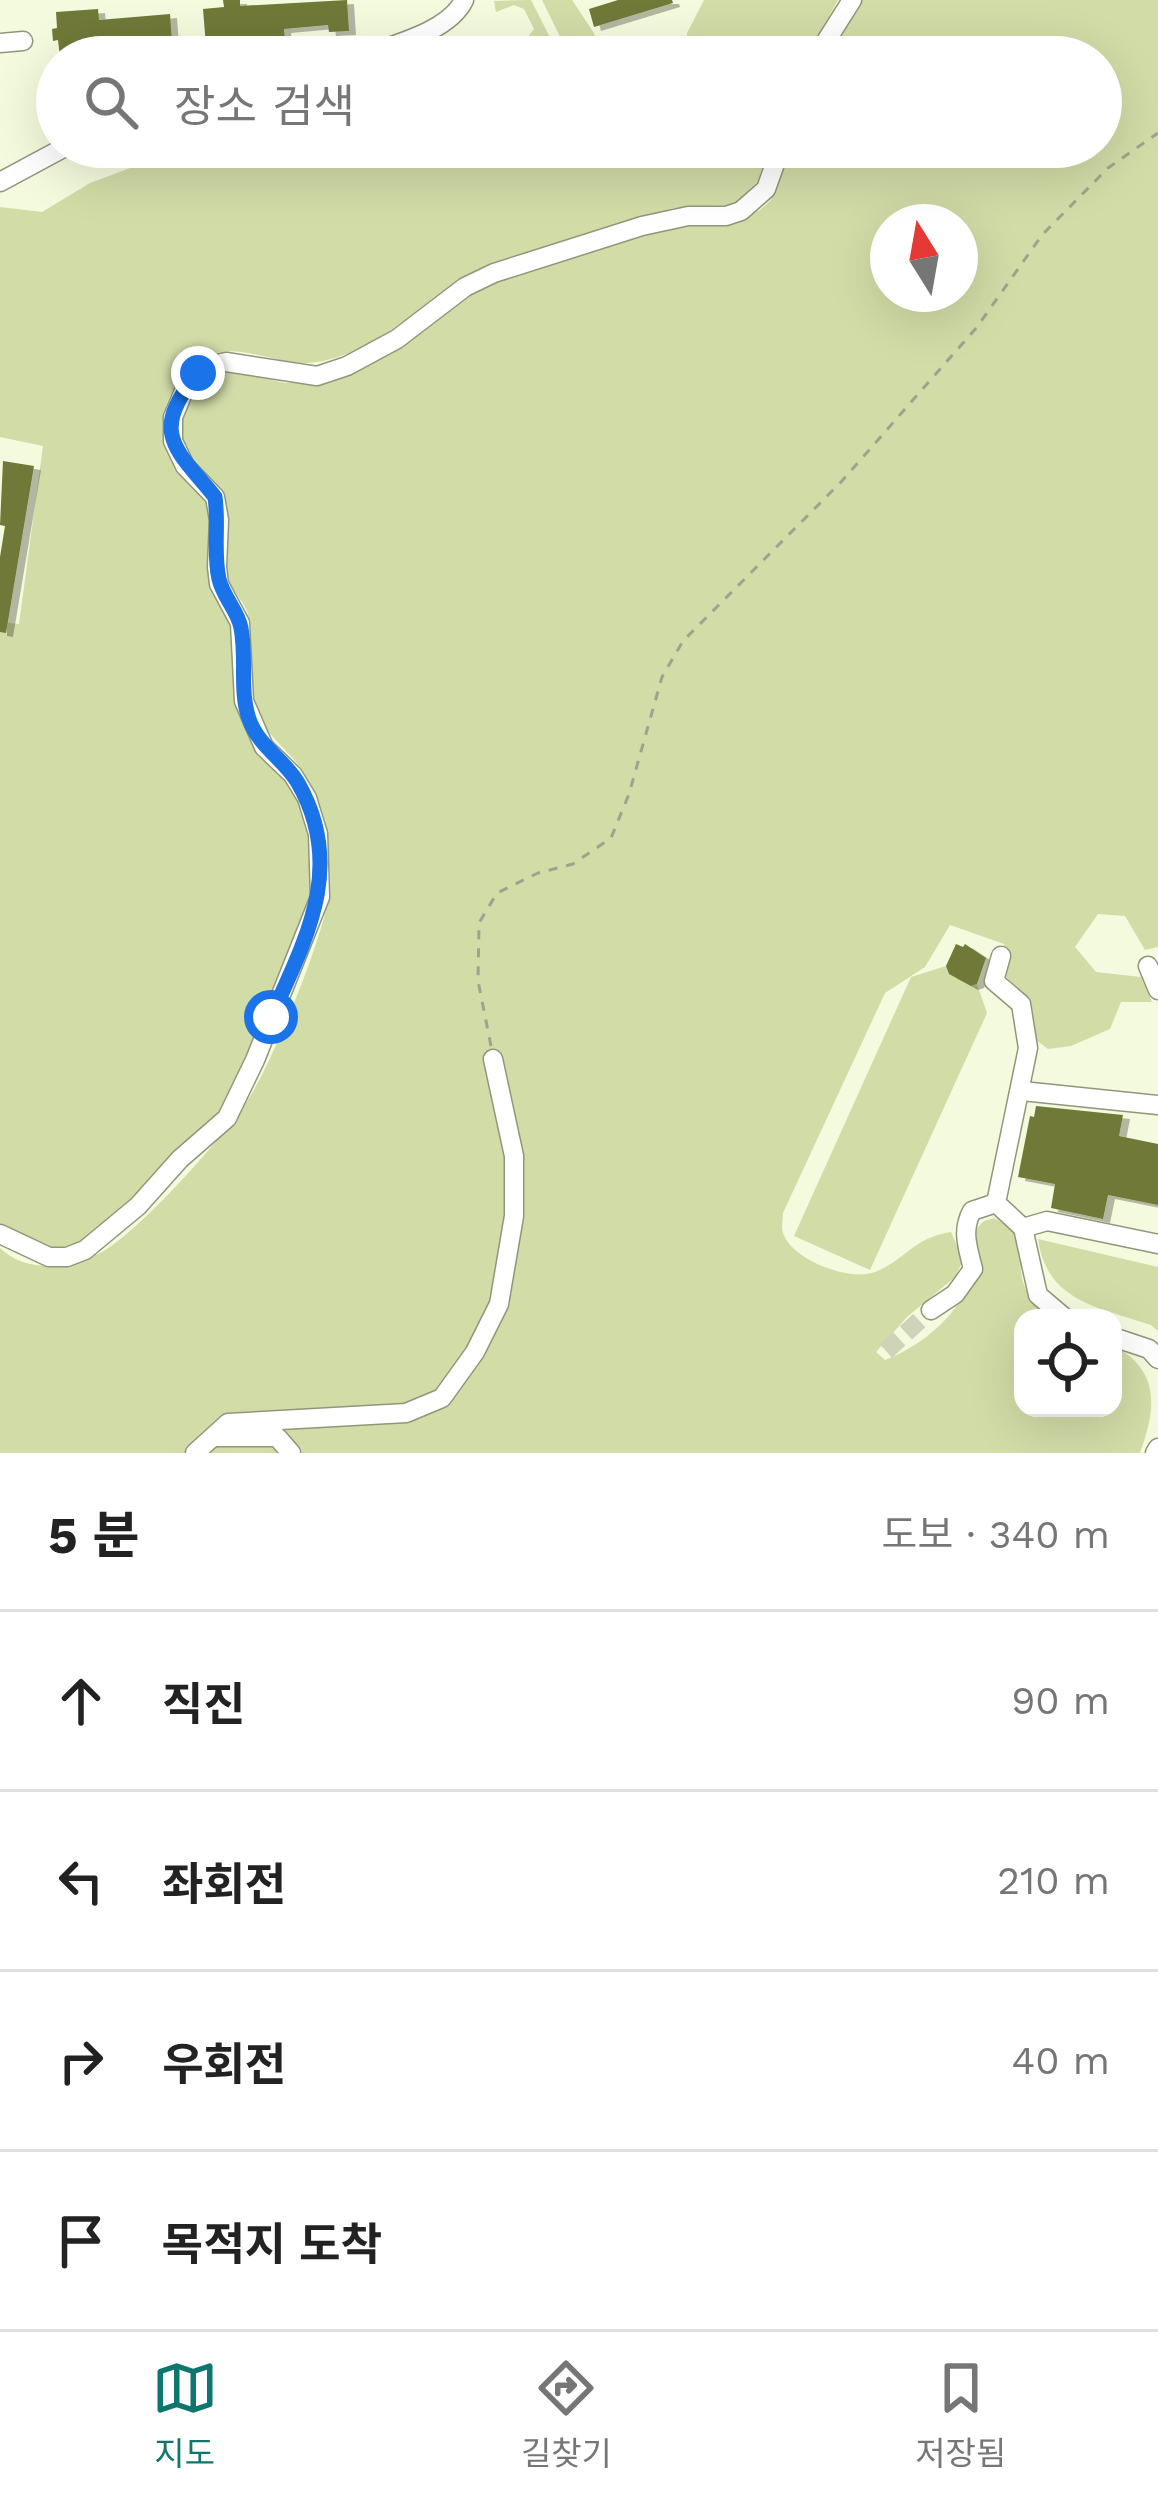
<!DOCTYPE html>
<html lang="ko">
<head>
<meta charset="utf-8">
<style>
  body { margin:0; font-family:"Work Sans","Noto Sans KR",sans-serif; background:#f2f2f2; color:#222 }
  .controls { position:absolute; right:36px; bottom:36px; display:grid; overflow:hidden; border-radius:24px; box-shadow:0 12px 48px #0002 }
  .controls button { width:108px; height:108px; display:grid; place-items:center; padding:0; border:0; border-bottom:3px solid #e0e0e0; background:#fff; color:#222; font:60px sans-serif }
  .compass { position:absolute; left:870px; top:204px; width:108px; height:108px; border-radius:50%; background:#fff; box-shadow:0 12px 48px #0002; rotate:349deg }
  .stop { position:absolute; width:36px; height:36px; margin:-27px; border:9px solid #1a73e8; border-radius:50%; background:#fff }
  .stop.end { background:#1a73e8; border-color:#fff; box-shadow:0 3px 12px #0008 }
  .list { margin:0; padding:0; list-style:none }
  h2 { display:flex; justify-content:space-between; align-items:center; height:156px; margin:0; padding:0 48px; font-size:51px }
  h2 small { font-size:39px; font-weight:400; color:#767676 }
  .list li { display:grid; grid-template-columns:78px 1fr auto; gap:36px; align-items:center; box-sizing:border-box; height:180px; padding:0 48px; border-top:3px solid #e0e0e0 }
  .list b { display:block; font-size:45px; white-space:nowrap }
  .list em { font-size:39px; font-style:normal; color:#767676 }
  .icon { flex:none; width:66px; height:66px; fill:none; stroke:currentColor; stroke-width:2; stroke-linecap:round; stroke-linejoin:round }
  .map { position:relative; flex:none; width:1158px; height:1453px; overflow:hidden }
  .search { position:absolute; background:#fff; box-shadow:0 12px 48px #0002; left:36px; right:36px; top:36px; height:132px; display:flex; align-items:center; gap:30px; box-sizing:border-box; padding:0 42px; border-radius:66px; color:#767676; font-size:45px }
  .sheet { height:876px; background:#fff }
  nav { display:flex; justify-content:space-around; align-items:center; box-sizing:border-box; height:168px; border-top:3px solid #e0e0e0; background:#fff; font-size:33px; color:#767676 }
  nav a { display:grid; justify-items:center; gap:6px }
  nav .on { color:#0f766e }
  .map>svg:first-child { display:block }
</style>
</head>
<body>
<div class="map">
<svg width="1158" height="1453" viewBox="0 0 1158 1453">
  <defs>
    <filter id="shadow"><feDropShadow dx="7" dy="4" stdDeviation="0" flood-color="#0004"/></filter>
  </defs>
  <rect width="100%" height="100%" fill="#f4fadd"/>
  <!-- green -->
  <g fill="#d1dca7" fill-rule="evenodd">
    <polygon points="531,0 560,57 513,57 534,29 524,9 514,5 496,12 494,1"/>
    <polygon points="542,0 572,0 594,33 598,53 604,57 570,57"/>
    <polygon points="704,0 838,0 807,57 687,57 687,33"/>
    <path d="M860,0h298v947l-13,3 -20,-34 -27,-2 -23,33 21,25 45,5 11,25h-31l-11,27 -39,17 -23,3 -12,-9 -10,-44 -22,-21v-31l-54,-19 -25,42 -40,26 -102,220c0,7 -2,14 0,20 9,27 67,49 92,39 31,-12 37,-34 76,-40l12,28 -8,17 -48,40 -31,35 9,8c52,-20 102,-71 90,-130l9,-9 10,-3c44,23 14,45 36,79 5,8 15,15 23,21h-30v90h90v-63c45,25 45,58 27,108h-1140v-205c27,26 71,21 102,4 39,-22 126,-119 150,-159 22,-36 80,-173 78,-212 -2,-36 -7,-84 -30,-114 -17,-22 -39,-36 -47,-65 -7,-29 4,-63 -6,-91 -6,-14 -19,-25 -22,-40 -4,-21 4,-44 -1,-64 -9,-44 -62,-48 -38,-102 8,-18 16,-30 37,-36l62,14 33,-1 29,-6 55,-30 68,-54 33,-14 176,-56 61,-3 20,-9 11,-10 22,-53h308v-90h-273zM888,222h72v72h-72z"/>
    <path d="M268,147h502l-12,34 -25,24 -59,3 -183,55c-59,28 -108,89 -174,99 -44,7 -84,-29 -124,2 -11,9 -20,24 -25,37 -21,57 26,63 42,103 8,22 -3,51 -1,74 2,19 20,31 24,48 9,32 -2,69 11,100 8,21 26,33 40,49 33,37 34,95 21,140l-76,186 -9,11 -125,122c-40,23 -58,15 -95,-6v-606l19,2 24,-178 -43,-9v-230l42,5 48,-29 43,-16z"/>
    <polygon points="946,966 949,974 971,986 977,984 987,1013 870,1270 794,1236 911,977"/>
    <path d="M1038,1239l120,28v64l-7,-6c-53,-18 -104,-23 -113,-86z"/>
  </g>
  <!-- building -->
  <g fill="#6f7938" filter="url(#shadow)">
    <polygon points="223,0 240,0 240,6 347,0 349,31 329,32 328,25 284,29 285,40 206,46 203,9 224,7"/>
    <polygon points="618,0 672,0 673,3 594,27 589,9"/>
    <polygon points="98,9 99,20 170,14 172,41 111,46 112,52 60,57 58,40 53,41 52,29 57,28 56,12"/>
    <polygon points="3,461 34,466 6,633 0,632 0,557 5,526 0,525"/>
    <polygon points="956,944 963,947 965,944 986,958 977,984 971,986 949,974 946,966"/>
    <polygon points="1036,1106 1123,1115 1119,1136 1158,1144 1158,1205 1108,1195 1103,1219 1051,1208 1055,1184 1018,1177 1030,1116 1034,1117"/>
  </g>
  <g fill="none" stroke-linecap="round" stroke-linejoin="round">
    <!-- minor-tunnel -->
    <polyline stroke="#ced3ba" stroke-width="18" stroke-dasharray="18 9" stroke-linecap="butt" points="886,1351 931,1310"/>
    <!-- minor casing -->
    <g stroke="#91967b" stroke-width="21">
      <g id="minor">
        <polyline points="0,43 23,41"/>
        <path d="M360,57c32,-12 89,-25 104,-57"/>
        <polyline points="816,57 852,0"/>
        <polyline points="0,182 65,147"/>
        <polyline points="1001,956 994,981 1021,1004 1028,1048 996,1203 1023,1228 1047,1221 1158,1244"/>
        <polyline points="1148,966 1158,990"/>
        <polyline points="1022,1091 1158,1105"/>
        <polyline points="1023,1228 1038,1295 1065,1318"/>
        <polyline points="0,1234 49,1257 67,1257 85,1250 138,1206 180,1159 227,1118 255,1060 320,897 318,834 307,798 293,775 264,747 244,701 240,623 219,584 217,567 219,520 215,497 185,466 173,441 173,417 186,386 208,366 226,362 317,376 347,366 397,339 465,287 494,273 642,226 688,216 726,216 741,211 766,189 781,147"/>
        <path d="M931,1310l24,-16 18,-25c-5,-21 -12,-38 -1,-58l24,-8"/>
        <polyline points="1113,1337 1149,1349 1158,1359"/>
        <polyline points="216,1437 277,1437 291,1453"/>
        <polyline points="195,1453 228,1423 406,1413 442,1398 475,1352 499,1304 514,1216 514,1156 493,1059"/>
        <polyline points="1155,1453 1158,1448"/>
      </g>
    </g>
    <!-- path -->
    <polyline stroke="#9fa38e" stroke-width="3" stroke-dasharray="9 9" stroke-linecap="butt" points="491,1046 478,981 479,923 497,893 538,873 573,864 611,838 629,794 662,677 683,641 841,482 977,327 1042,235 1108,168 1158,133"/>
    <!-- minor -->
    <use href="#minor" stroke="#fff" stroke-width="18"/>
  </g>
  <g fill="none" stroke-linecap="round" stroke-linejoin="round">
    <!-- route -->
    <path stroke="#1a73e8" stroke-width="15" d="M198,373c-50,60 -22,76 17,124 4,27 -2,56 4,82 4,18 19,32 22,49 6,31 -2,61 8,91 10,28 35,40 49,64 48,84 8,156 -27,234"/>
  </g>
</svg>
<div class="controls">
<button><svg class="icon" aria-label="locate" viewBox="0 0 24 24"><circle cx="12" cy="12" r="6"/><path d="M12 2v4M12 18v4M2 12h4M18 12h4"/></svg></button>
</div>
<svg class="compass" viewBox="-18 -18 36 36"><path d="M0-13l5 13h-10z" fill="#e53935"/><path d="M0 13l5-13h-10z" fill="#767676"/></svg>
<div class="stop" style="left:271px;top:1017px"></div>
<div class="stop end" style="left:198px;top:373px"></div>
<div class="search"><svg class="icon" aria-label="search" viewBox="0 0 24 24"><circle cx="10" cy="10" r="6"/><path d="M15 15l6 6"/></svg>장소 검색</div>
</div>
<section class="sheet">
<h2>5 분<small>도보 · 340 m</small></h2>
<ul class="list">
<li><svg class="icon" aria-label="ahead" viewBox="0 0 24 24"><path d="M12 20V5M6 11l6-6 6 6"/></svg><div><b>직진</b></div><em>90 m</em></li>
<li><svg class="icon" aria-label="left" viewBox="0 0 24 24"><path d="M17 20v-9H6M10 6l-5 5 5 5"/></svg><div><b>좌회전</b></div><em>210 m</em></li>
<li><svg class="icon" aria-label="right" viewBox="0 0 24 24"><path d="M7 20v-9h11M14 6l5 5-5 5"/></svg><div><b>우회전</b></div><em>40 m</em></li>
<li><svg class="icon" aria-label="arrive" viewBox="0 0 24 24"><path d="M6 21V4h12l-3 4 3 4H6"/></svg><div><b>목적지 도착</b></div></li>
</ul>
</section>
<nav>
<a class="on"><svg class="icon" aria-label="map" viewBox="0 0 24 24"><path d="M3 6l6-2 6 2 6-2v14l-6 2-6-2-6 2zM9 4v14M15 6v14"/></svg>지도</a>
<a><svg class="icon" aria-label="directions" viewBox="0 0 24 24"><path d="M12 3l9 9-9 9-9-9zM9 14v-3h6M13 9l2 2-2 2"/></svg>길찾기</a>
<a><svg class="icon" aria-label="saved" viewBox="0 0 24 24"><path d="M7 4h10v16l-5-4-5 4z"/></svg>저장됨</a>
</nav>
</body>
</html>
